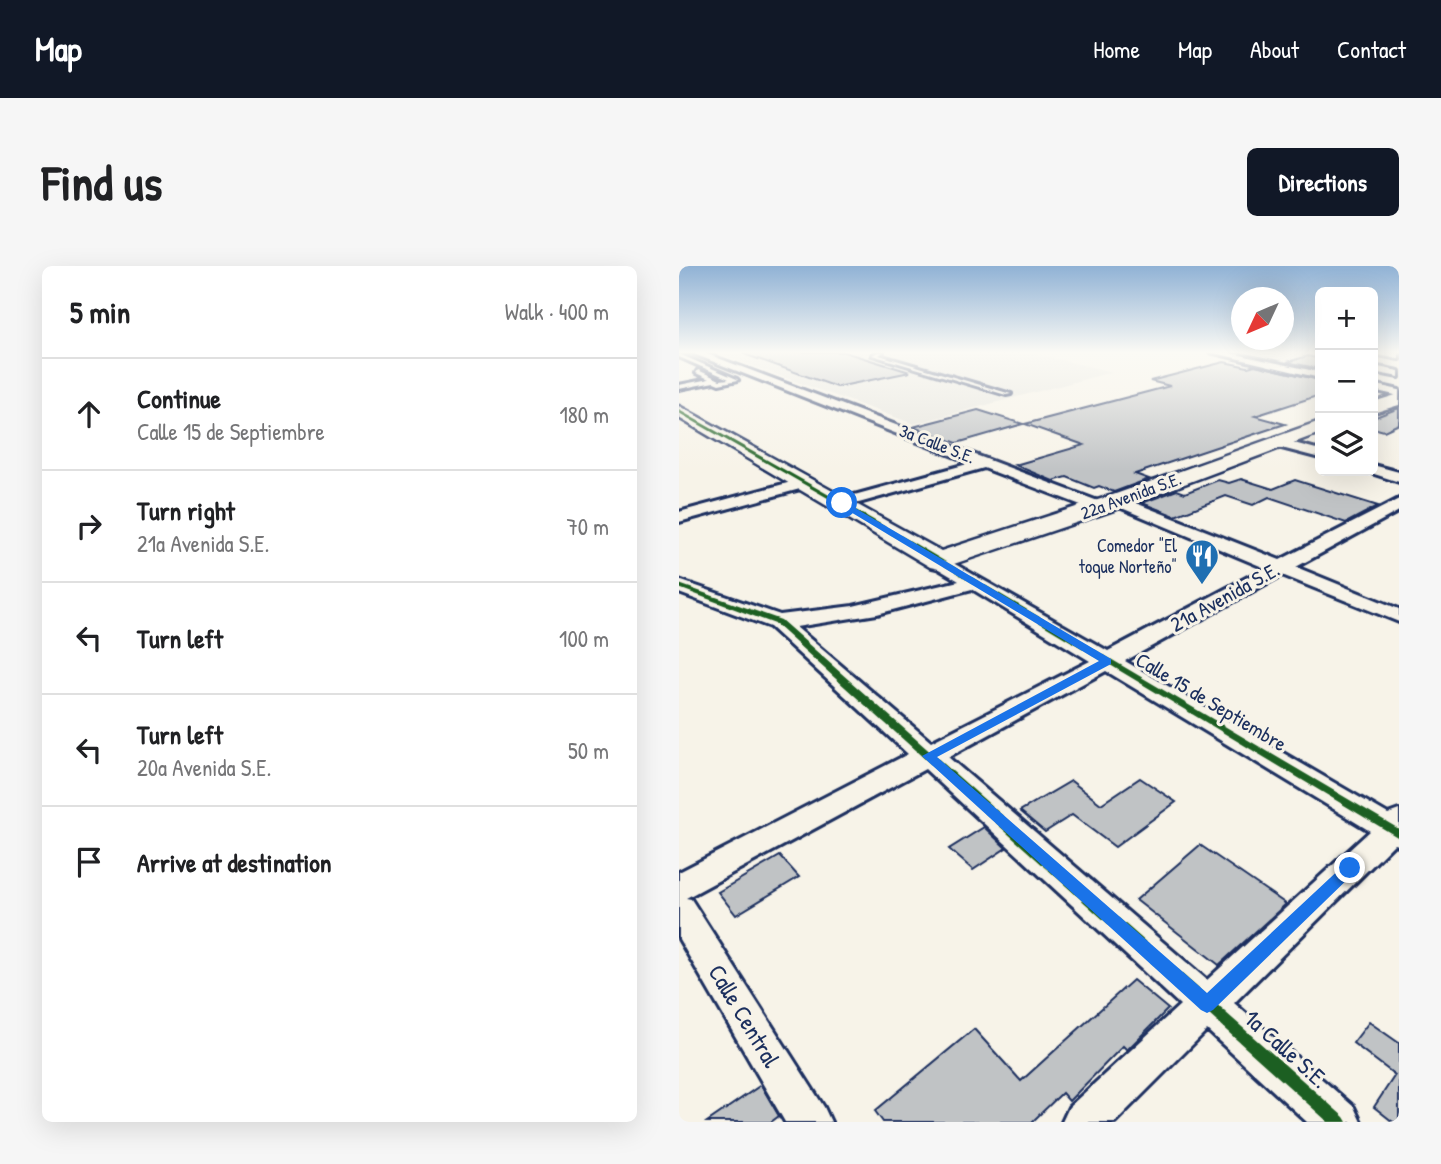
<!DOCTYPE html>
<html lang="en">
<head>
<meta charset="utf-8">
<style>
  body { margin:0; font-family:"Patrick Hand",sans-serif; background:#f6f6f6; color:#202124 }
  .controls { position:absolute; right:21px; top:21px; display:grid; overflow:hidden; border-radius:10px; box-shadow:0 7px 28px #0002 }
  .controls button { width:63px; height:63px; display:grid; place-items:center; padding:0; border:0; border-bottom:2px solid #e0e0e0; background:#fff; color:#202124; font:35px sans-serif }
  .compass { position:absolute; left:552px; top:21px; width:63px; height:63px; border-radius:50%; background:#fff; box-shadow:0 7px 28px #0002; rotate:226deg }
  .stop { position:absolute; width:21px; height:21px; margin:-16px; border:5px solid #1a73e8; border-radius:50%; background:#fff }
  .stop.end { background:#1a73e8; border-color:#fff; box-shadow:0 2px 7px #0008 }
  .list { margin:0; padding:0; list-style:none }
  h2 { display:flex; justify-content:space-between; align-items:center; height:91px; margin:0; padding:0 28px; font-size:30px }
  h2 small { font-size:23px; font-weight:400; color:#757577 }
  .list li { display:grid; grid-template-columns:46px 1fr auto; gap:21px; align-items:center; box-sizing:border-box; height:112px; padding:0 28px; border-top:2px solid #e0e0e0 }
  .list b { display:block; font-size:26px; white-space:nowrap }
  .list p { margin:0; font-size:23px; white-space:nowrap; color:#757577 }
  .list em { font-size:23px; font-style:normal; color:#757577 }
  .icon { flex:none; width:38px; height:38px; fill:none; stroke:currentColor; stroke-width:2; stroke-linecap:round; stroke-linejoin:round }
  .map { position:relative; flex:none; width:720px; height:856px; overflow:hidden; border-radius:10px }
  header { display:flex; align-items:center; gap:42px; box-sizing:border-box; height:98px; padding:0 35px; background:#111827; color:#fff }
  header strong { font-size:33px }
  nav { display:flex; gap:38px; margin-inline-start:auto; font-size:24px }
  .intro { display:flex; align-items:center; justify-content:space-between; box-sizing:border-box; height:168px; padding:0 42px }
  h1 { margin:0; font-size:49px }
  .button { padding:18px 32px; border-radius:10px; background:#111827; color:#fff; font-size:24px; font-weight:700 }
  main { display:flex; gap:42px; padding:0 42px }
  aside { flex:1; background:#fff; border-radius:10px; box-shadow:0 7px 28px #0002 }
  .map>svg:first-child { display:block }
</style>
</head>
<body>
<header>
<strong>Map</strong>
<nav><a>Home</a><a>Map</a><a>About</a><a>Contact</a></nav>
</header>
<div class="intro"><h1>Find us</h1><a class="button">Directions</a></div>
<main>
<aside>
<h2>5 min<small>Walk · 400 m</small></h2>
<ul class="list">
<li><svg class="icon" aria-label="ahead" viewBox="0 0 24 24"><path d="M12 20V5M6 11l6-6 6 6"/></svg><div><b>Continue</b><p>Calle 15 de Septiembre</p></div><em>180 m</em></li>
<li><svg class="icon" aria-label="right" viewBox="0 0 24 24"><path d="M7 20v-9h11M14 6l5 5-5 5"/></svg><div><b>Turn right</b><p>21a Avenida S.E.</p></div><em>70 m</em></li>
<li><svg class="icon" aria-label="left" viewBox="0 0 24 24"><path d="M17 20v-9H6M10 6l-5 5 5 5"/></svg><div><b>Turn left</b></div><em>100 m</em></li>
<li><svg class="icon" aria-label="left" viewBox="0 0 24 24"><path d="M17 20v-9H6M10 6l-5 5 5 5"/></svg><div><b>Turn left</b><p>20a Avenida S.E.</p></div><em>50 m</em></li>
<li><svg class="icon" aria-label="arrive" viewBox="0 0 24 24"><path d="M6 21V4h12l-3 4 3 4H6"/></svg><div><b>Arrive at destination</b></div></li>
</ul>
</aside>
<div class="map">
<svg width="720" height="856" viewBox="0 0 720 856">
  <rect width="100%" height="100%" fill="#f7f3e8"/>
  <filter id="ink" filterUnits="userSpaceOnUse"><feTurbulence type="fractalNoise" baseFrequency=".0143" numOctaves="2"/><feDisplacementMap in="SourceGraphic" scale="14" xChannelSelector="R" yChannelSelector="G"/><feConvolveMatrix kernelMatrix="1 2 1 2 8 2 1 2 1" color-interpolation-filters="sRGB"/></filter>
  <g filter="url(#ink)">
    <!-- built -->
    <polygon fill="#e6e5de" points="35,86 349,86 433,106 235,158"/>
    <!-- building -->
    <g fill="#c0c3c5" stroke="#1b2f5e" stroke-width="2">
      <polygon points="65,86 165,86 231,106 158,121 65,88"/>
      <polygon points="629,90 641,93 641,103 608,96"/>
      <polygon points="545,96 569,101 576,99 641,114 641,129 576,150 606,158 456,208 470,213 435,226 420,220 415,222 388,211 374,215 336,199 405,179 346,158 491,120 471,115"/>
      <polygon points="720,142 720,158 705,165 694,162 694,152"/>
      <polygon points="299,144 344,158 278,177 234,161"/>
      <polygon points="562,213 594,223 616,214 699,240 667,257 590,231 574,239 547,230 496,250 463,237 498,224 506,227 539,214 550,217"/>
      <polygon points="461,512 497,536 436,581 393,549 366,566 341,545 392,515 422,538"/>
      <polygon points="305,561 327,582 294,604 270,583"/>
      <polygon points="521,579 607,638 540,699 457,634"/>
      <polygon points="101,590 120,611 57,649 39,626"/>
      <polygon points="454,714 489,743 448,784 444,780 390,835 383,827 353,856 204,856 196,845 295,763 342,815"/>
      <polygon points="690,756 720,777 720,856 714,856 695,841 716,809 674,777"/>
      <polygon points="82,819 100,850 92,856 28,856"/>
    </g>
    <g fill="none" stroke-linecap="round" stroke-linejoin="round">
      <!-- lane casing -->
      <g stroke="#1b2f5e" stroke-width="6">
        <g id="lane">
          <polygon points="199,86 204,86 200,89 332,128 327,129 193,89"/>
          <polygon points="0,88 58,113 59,114 40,118 35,116 0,123 0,119 30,113 17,107 19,104 41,114 50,113 0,91"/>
        </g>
      </g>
      <!-- street casing -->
      <g stroke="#1b2f5e" stroke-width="6">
        <g id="street">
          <polygon points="10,86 23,86 427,238 429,241 421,246 415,244 305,202 169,240 157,240 155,237 157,234 292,197"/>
          <polygon points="531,86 547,86 641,106 641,112"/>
          <polygon points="694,86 720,87 720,93 695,88"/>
          <polygon points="694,100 720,105 720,111 694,106"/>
          <polygon points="694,118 720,124 720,130 694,124"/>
          <polygon points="600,173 641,184 641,192 595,180 595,174"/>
          <polygon points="694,199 720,206 720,216 689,206 694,205"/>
          <polygon points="127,212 135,217 132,220 0,256 0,246"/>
          <path d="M439,230l162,64 119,-61v12l-103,56 103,42v13l-117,-47 -157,86 263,153 11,-4v35l-5,-1 -160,159 120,104 7,15h-54l-100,-92 -92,92h-53l7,-15 111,-102 -255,-236 -239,129 5,1 133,208 7,15h-46l-106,-183v-67l229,-118 -138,-127 -91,-34v-13l101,35 73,-9 106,-25 -27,-16 -2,-4 9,-6 169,96 157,-83 -153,-64 -2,-3 2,-3zM293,323l118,72 -159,81 -135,-115 81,-13zM427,405l264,160 -163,149 -259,-223z"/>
        </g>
      </g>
      <!-- secondary casing -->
      <g stroke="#1b2f5e" stroke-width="5">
        <g id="secondary">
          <polygon points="720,128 720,139 694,147 694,136"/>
          <polygon points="0,140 262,285 431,230 641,155 641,167 447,240 260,303 251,301 0,152"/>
        </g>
      </g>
      <!-- lane -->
      <use href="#lane" fill="#f7f3e8" fill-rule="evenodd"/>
      <!-- street -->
      <use href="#street" fill="#f7f3e8" fill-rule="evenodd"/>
      <!-- secondary -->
      <use href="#secondary" fill="#f7f3e8" fill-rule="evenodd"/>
      <!-- cycleway casing -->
      <g stroke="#f7f3e8" stroke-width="4">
        <g id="cycleway">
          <polygon points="0,144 228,273 720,563 720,572 224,275 0,147"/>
          <polygon points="0,318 102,354 665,851 668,856 649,856 96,358 0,322"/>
        </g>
      </g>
      <!-- cycleway -->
      <use href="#cycleway" fill="#1b5e20" fill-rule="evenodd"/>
    </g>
  </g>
  <!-- sky -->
  <linearGradient id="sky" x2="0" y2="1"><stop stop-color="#90b2d5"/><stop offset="0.42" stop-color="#fbfaf5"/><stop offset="1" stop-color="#fbfaf5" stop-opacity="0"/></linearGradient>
  <rect width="720" height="205" fill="url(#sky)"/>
  <!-- route -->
  <polygon fill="#1a73e8" points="160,236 166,236 432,393 432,398 258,491 528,727 666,598 676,598 678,602 676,606 534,744 528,747 522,744 243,490 420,395 160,239"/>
  <!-- icons -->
  <defs>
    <g id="restaurant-pin" transform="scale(1.75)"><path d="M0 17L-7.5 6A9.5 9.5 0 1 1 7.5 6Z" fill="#1f6fb2" stroke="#f7f3e8"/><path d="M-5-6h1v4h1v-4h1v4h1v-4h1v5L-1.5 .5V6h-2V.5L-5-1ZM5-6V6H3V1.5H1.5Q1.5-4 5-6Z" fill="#fff"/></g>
  </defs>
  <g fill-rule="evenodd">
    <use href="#restaurant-pin" x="523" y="290"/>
  </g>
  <g text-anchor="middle" stroke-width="6" stroke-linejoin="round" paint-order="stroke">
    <!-- far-street labels -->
    <g font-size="18" fill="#1b2f5e" stroke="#f7f3e8">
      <text transform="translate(258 178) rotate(21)" y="6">3a Calle S.E.</text>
      <text transform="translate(452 230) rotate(-20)" y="6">22a Avenida S.E.</text>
    </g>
    <!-- far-poi labels -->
    <g font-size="18" fill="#1b2f5e" stroke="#f7f3e8" text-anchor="end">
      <text x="498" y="286">Comedor "El<tspan x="498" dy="21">toque Norteño"</tspan></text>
    </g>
    <!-- street labels -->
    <g font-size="21" fill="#1b2f5e" stroke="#f7f3e8">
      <text transform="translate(546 331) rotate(-29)" y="7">21a Avenida S.E.</text>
      <text transform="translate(532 436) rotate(31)" y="7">Calle 15 de Septiembre</text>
    </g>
    <!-- near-street labels -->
    <g font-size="24" fill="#1b2f5e" stroke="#f7f3e8">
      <text transform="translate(65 750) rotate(59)" y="8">Calle Central</text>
      <text transform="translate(607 783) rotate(42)" y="8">1a Calle S.E.</text>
    </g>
  </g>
</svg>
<div class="controls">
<button>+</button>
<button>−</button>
<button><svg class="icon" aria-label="layers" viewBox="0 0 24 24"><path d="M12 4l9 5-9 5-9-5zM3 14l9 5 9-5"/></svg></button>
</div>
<svg class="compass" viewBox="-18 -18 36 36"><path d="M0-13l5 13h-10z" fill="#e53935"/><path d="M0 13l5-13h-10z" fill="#757577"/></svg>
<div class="stop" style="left:163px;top:237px"></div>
<div class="stop end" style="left:671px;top:602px"></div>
</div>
</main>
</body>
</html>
